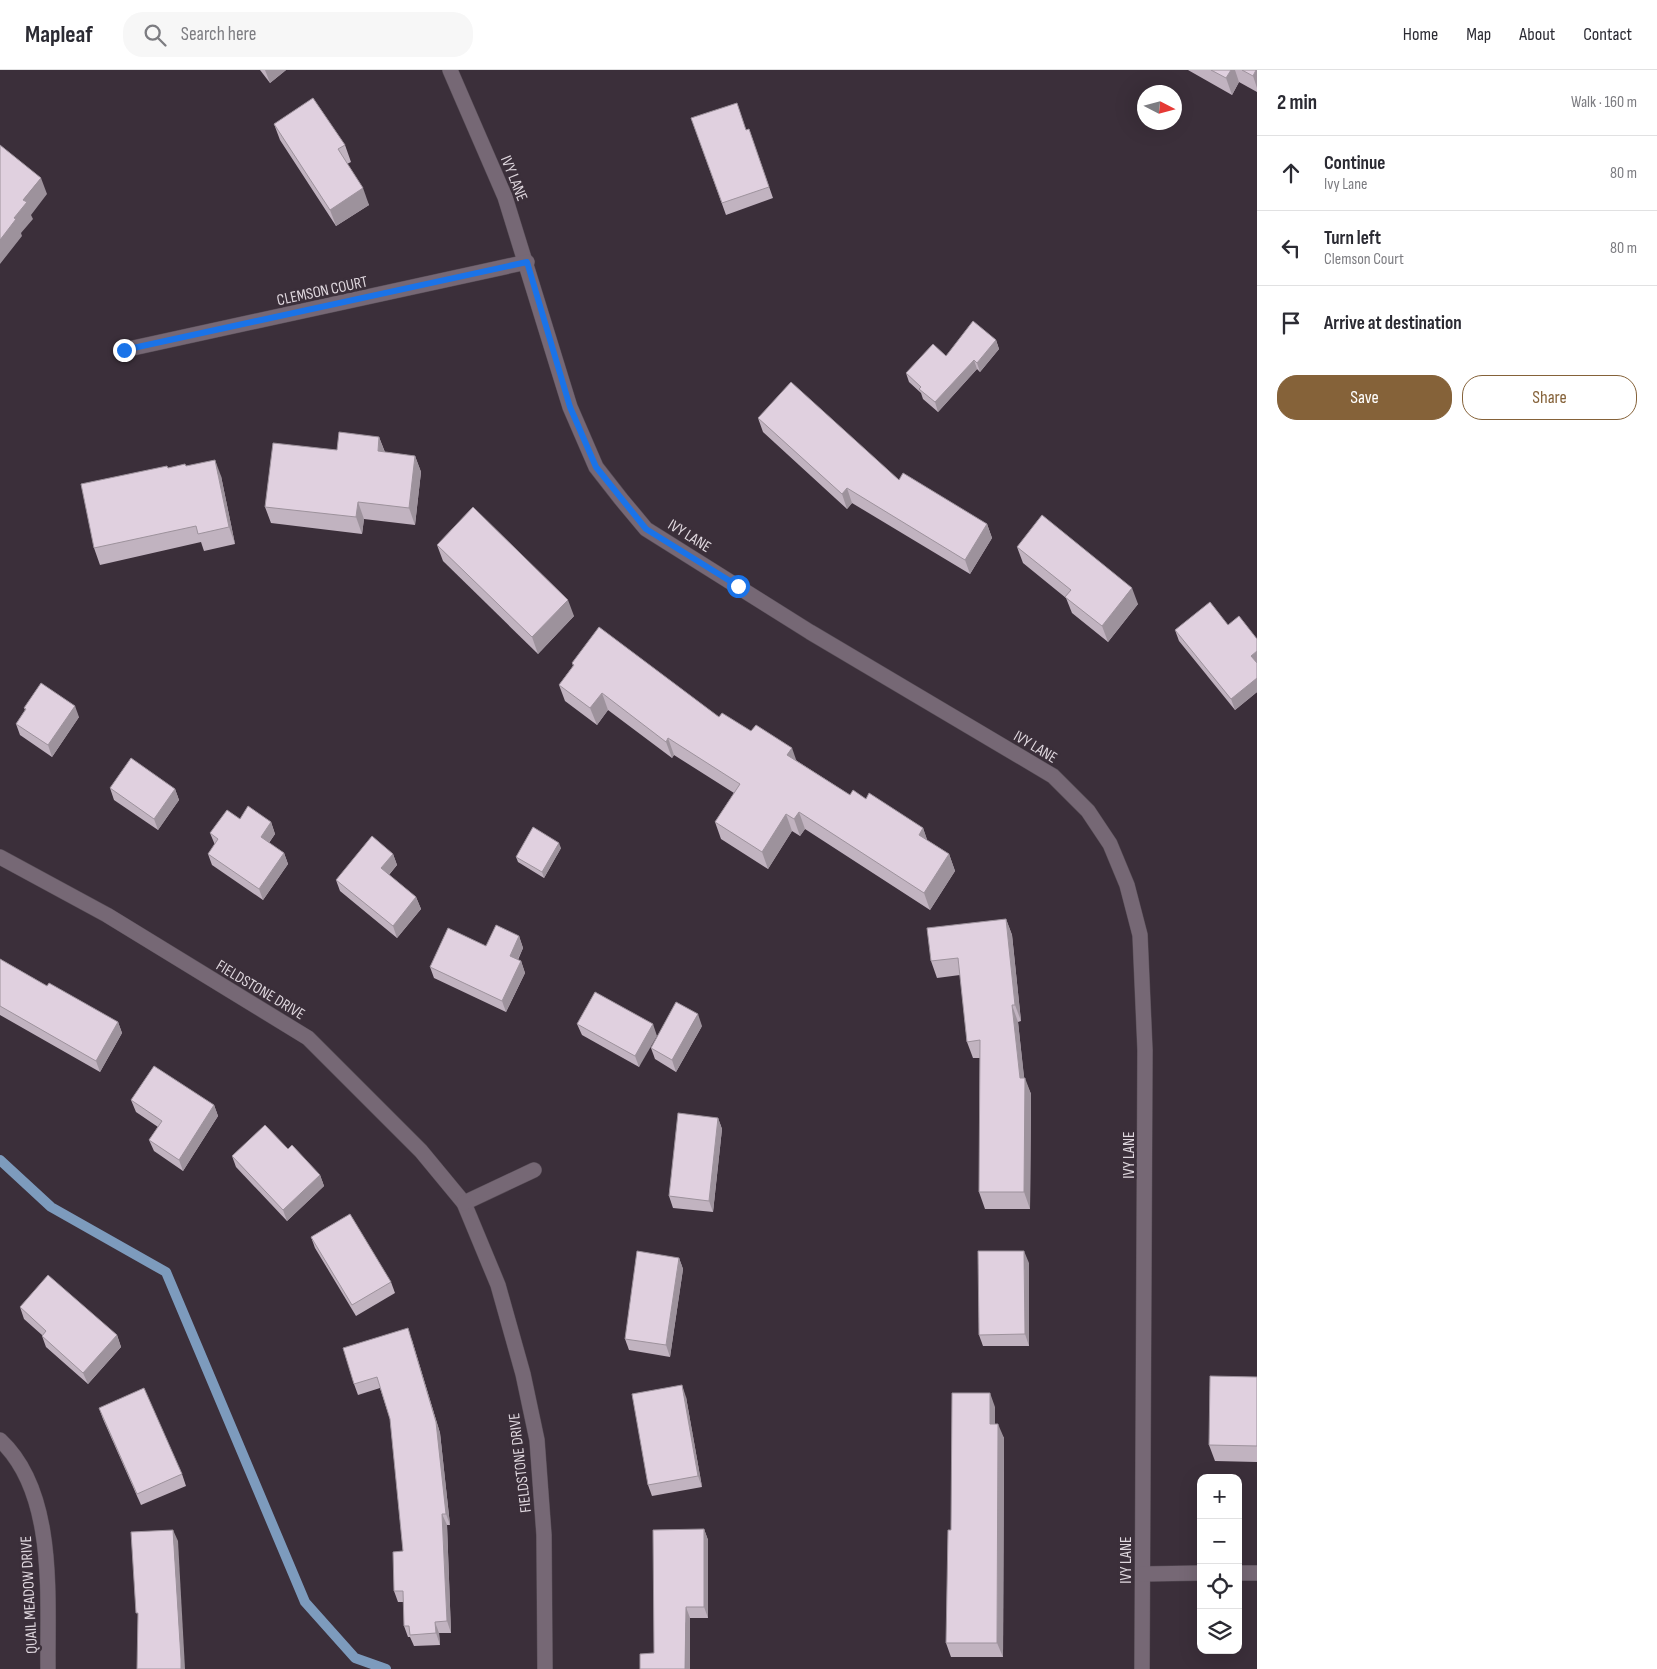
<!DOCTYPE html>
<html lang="en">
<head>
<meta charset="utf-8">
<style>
  body { margin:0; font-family:"Sofia Sans Condensed",sans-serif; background:#f7f7f7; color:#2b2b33 }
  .controls { position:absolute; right:15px; bottom:15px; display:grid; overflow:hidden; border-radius:10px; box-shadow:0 5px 20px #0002 }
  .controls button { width:45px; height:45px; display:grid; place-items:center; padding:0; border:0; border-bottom:1px solid #e1e1e2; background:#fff; color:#2b2b33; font:25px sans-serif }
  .compass { position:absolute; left:1137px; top:15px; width:45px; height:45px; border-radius:50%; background:#fff; box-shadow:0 5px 20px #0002; rotate:96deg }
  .stop { position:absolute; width:15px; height:15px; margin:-11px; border:4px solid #1a73e8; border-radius:50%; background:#fff }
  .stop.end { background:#1a73e8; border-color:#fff; box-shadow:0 1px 5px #0008 }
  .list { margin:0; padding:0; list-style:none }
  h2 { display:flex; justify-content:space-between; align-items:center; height:65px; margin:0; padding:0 20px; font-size:21px }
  h2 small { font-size:16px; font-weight:400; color:#7c7c81 }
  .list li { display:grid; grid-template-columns:32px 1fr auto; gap:15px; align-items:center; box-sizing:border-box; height:75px; padding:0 20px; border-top:1px solid #e1e1e2 }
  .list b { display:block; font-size:19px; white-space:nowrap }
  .list p { margin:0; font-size:16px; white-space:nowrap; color:#7c7c81 }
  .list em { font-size:16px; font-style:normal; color:#7c7c81 }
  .actions { display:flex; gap:10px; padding:15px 20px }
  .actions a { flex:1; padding:11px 0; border:1px solid #856239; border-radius:20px; text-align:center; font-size:18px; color:#856239 }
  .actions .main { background:#856239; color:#fff }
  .icon { flex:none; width:28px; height:28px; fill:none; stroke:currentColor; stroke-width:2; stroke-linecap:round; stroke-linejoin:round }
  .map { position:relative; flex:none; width:1257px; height:1599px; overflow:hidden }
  header { display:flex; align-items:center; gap:30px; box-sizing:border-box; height:70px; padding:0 25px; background:#fff; border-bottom:1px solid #e1e1e2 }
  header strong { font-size:24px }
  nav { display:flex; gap:28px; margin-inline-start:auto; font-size:18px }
  .search { width:350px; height:45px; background:#f7f7f7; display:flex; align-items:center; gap:12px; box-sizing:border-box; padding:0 18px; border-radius:20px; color:#7c7c81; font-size:19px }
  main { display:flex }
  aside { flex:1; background:#fff }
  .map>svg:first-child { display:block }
</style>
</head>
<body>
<header>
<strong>Mapleaf</strong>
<div class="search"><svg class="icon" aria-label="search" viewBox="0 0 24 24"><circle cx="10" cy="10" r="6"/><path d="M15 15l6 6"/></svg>Search here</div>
<nav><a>Home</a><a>Map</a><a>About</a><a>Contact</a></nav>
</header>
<main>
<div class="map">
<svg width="1257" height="1599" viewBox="0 0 1257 1599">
  <rect width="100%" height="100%" fill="#3b2f3a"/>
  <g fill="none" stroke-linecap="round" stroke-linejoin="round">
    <!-- stream -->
    <polyline stroke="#7d9bbd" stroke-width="10" points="0,1090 51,1137 166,1202 305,1532 355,1588 386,1599"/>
    <!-- street casing -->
    <g stroke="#574d56" stroke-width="16">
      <g id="street">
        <polyline points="450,0 505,127 570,337 596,397 621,429 646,459 810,562 1053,706 1088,741 1110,774 1127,815 1140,865 1145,980 1142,1599"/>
        <polyline points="124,280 527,192"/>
        <polyline points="0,787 107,845 308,968 421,1081 464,1133 498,1215 523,1304 537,1370 544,1465 545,1599"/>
        <polyline points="464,1133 534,1100"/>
        <path d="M0,1370c57,53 47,158 48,229"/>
        <polyline points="1238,1503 1257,1503"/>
        <polyline points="1143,1504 1201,1503"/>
      </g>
    </g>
    <!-- street -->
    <use href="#street" stroke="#766875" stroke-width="15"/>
  </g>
  <!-- wall -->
  <g fill="#c1b3c0">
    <polygon points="260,0 286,0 270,13"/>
    <polygon points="1188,0 1257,0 1257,22 1239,12 1232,25"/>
    <polygon points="691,48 746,60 749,59 773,128 726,145"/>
    <polygon points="274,54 345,75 351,92 347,94 369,135 336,156 280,70"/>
    <polygon points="996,270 999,279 980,302 977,299 938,342 923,329 921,323 909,312 906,303 946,286"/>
    <polygon points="758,348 899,410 987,454 992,468 970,504 852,433 847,439 763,362"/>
    <polygon points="379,367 385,382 415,386 421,402 415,455 364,449 362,464 271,453 265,437 337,380"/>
    <polygon points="186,396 221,406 235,474 204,481 201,472 100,495 94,478 168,398"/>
    <polygon points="437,475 574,546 538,584 443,491"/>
    <polygon points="1017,477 1138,534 1108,572 1072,543 1066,528 1023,493"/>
    <polygon points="1228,555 1257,569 1257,622 1235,640 1179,571 1175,560"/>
    <polygon points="572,593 719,647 797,691 850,725 866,729 923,758 927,770 949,784 955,801 930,840 805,759 800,766 792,761 768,799 721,769 715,752 734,723 674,685 672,688 608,640 597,655 565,631 559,615 573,596"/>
    <polygon points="24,638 79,647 52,687 20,665 16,654 25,640"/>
    <polygon points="110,718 175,719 179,730 158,760 114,730"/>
    <polygon points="240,749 271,752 275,764 269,773 284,783 288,794 263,830 212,795 208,784 215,775 210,763"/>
    <polygon points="561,778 544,808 518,792 516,787"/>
    <polygon points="393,784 397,795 389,805 416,827 421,839 397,868 340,821 336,810"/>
    <polygon points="1006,849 1012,865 1021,951 1018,952 1024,1008 1031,1024 1030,1139 985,1139 979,1122 980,988 973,988 967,972 960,905 937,908 931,891"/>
    <polygon points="519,866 523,878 518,890 521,891 525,903 506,942 434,908 430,897 486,876"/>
    <polygon points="0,889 47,916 118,952 122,963 100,1002 0,945"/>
    <polygon points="577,954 653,954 639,997 582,965"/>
    <polygon points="702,956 676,1002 655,989 651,978"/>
    <polygon points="131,1030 214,1035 218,1046 183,1101 154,1081 149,1070 158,1057 136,1042"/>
    <polygon points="718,1048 722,1059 713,1142 673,1138 669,1126"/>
    <polygon points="288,1079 320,1105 324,1116 287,1151 236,1097 232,1086"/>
    <polygon points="311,1167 391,1212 395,1223 356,1246 315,1178"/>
    <polygon points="679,1188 683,1199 670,1287 629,1280 625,1269"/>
    <polygon points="1029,1193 1029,1276 983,1276 979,1265"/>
    <polygon points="20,1237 117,1265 121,1277 88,1314 46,1277 42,1266 42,1265 24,1249"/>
    <polygon points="412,1270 440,1363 450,1455 447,1455 451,1563 439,1563 440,1575 414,1576 410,1567 408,1567 404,1556 404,1532 398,1532 394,1521 403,1481 390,1349 380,1318 358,1325 354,1314"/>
    <polygon points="1257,1307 1257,1392 1215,1391 1209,1375"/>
    <polygon points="686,1327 702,1417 652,1426 648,1415"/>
    <polygon points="995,1337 995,1354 1004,1368 1003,1587 951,1587 946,1573 951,1460"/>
    <polygon points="99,1338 182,1404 186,1416 141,1435 103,1349"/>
    <polygon points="704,1459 708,1470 708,1548 690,1548 654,1583"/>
  </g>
  <!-- shaded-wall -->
  <g fill="#9d929c">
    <polygon points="265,0 286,0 270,13"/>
    <polygon points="1231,0 1235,0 1239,12 1232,25 1226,8"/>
    <polygon points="1256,0 1257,0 1257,18 1253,6"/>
    <polygon points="41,108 47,124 31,145 33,149 21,163 22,166 0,194 0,170 14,148 23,130"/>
    <polygon points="363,118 369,135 336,156 330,140"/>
    <polygon points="996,270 999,279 980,302 977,293"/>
    <polygon points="974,290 977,299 938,342 935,332"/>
    <polygon points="379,367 385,383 378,381"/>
    <polygon points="415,386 421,402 415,455 409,438"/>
    <polygon points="215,390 221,406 235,474 229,457"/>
    <polygon points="847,418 852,433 847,439 842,424"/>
    <polygon points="358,432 364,449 362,464 356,447"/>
    <polygon points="987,454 992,468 970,504 965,490"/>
    <polygon points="1132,518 1138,534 1108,572 1102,556"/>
    <polygon points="568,530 574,546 538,584 532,567"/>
    <polygon points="1257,581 1257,596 1251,586"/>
    <polygon points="1257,608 1257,622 1235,640 1231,629"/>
    <polygon points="602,623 608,640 597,655 590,638"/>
    <polygon points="75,636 79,647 52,687 48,675"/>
    <polygon points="668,668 674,685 672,688 666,672"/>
    <polygon points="792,678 798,695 787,685"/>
    <polygon points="175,719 179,730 158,760 154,749"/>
    <polygon points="799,742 805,759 800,766 794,749"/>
    <polygon points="786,744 792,761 768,799 762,782"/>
    <polygon points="271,752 275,764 265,778 261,767"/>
    <polygon points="923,758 929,775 919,765"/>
    <polygon points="559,773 561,778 544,808 542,802"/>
    <polygon points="284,783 288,794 263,830 259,819"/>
    <polygon points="393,784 397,795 385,809 381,798"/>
    <polygon points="949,784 955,801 930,840 924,823"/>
    <polygon points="416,827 421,839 397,868 393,856"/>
    <polygon points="1006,849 1012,865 1021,951 1015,935"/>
    <polygon points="519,866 523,878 514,897 510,886"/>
    <polygon points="521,891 525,903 506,942 502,931"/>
    <polygon points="1012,935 1018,952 1025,1015 1025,1008 1031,1024 1030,1139 1024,1122 1020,1008"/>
    <polygon points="698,944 702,956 676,1002 672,990"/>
    <polygon points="118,952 122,963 100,1002 96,991"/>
    <polygon points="653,954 657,966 639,997 635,986"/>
    <polygon points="214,1035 218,1046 183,1101 179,1090"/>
    <polygon points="718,1048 722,1059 713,1142 709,1131"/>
    <polygon points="320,1105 324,1116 287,1151 283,1140"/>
    <polygon points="1024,1181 1029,1193 1029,1276 1025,1264"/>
    <polygon points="679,1188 683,1199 670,1287 666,1275"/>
    <polygon points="408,1258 440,1363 450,1455 446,1444"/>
    <polygon points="117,1265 121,1277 88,1314 83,1303"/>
    <polygon points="682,1315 686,1327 702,1417 698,1406"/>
    <polygon points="990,1323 995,1337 995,1368 990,1354"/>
    <polygon points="998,1354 1004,1368 1003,1587 997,1573"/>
    <polygon points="442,1444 447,1455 451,1563 447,1551"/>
    <polygon points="704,1459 708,1470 708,1548 704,1537"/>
    <polygon points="173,1460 178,1471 185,1599 181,1599"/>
    <polygon points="686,1537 690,1548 690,1599 685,1599"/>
    <polygon points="435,1552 439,1563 440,1575 436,1563"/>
  </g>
  <!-- building -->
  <g fill="#e0d0df" stroke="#9d929c">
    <polygon points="1211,0 1231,0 1226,8"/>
    <polygon points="1242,0 1256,0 1253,6"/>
    <polygon points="313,28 345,75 338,79 363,118 330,140 274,54"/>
    <polygon points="737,33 746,60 749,59 769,117 722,133 691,48"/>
    <polygon points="0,75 41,108 23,130 27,132 14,148 16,149 0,170"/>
    <polygon points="973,251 996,270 977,293 974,290 935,332 919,319 921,317 906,303 933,274 946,286"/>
    <polygon points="791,312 899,410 903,403 987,454 965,490 847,418 842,424 758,348"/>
    <polygon points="339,362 379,367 378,381 415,386 409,438 358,432 356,447 265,437 273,373 337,380"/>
    <polygon points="215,390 229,457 198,464 196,456 94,478 81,414 167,396 168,398 185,394 186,396"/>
    <polygon points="473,437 568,530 532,567 437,475"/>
    <polygon points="1042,445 1132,518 1102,556 1065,527 1071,520 1017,477"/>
    <polygon points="1210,532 1228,555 1239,546 1257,569 1257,581 1251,586 1257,593 1257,608 1231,629 1175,560"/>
    <polygon points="599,557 719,647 722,643 751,661 756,655 792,678 787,685 850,725 853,720 866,729 869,723 923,758 919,765 949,784 924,823 799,742 794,749 786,744 762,782 715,752 740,714 668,668 666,672 602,623 590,638 559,615 574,595 572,593"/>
    <polygon points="41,613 75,636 48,675 16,654 26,639 24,638"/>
    <polygon points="131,688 175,719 154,749 110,718"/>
    <polygon points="248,736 271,752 261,767 284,783 259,819 208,784 218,769 210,763 227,740 240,749"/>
    <polygon points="533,757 559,773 542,802 516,787"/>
    <polygon points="372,766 393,784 381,798 416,827 393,856 336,810"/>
    <polygon points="1006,849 1015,935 1012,935 1020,1008 1025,1008 1024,1122 979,1122 980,970 967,972 958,888 931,891 927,858"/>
    <polygon points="496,855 519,866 510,886 521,891 502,931 430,897 448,858 486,876"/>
    <polygon points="0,889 47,916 49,913 118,952 96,991 0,936"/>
    <polygon points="595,922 653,954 635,986 577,954"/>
    <polygon points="676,932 698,944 672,990 651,978"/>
    <polygon points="154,996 214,1035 179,1090 149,1070 162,1051 131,1030"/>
    <polygon points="678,1043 718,1048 709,1131 669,1126"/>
    <polygon points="265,1055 288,1079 292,1075 320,1105 283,1140 232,1086"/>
    <polygon points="350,1144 391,1212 352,1235 311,1167"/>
    <polygon points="637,1181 679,1188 666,1275 625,1269"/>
    <polygon points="978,1181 1024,1181 1025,1264 979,1265"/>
    <polygon points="48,1205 117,1265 83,1303 42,1266 46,1261 20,1237"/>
    <polygon points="408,1258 436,1352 446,1444 442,1444 447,1551 435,1552 436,1563 410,1565 409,1556 404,1556 403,1521 394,1521 393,1482 403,1481 390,1349 377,1307 354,1314 343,1278"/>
    <polygon points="1210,1306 1257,1307 1257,1376 1209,1375"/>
    <polygon points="682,1315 698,1406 648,1415 632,1324"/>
    <polygon points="144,1318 182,1404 137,1424 99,1338"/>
    <polygon points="952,1323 990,1323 990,1354 998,1354 997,1573 946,1573 948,1460 951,1460"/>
    <polygon points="704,1459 704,1537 686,1537 685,1599 640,1599 640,1584 654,1583 653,1460"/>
    <polygon points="173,1460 181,1589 181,1599 137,1599 138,1543 136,1543 131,1462"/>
  </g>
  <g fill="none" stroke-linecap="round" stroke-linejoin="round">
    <!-- route -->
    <polyline stroke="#1a73e8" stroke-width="6" points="124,280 527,192 570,337 596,397 646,459 738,516"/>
  </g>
  <g text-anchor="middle" stroke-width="5" stroke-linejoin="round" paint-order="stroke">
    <!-- street labels -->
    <g font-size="16" fill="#dfd7de" stroke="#3b2f3a">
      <text transform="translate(515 108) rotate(68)" y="6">IVY LANE</text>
      <text transform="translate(322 220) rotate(-12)" y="6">CLEMSON COURT</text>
      <text transform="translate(690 465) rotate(32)" y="6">IVY LANE</text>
      <text transform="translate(1036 676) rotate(31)" y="6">IVY LANE</text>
      <text transform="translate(261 919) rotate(31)" y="6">FIELDSTONE DRIVE</text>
      <text transform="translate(1128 1085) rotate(-90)" y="6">IVY LANE</text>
      <text transform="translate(519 1393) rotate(-97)" y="6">FIELDSTONE DRIVE</text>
      <text transform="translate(1125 1490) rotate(-90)" y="6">IVY LANE</text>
      <text transform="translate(28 1525) rotate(-93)" y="6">QUAIL MEADOW DRIVE</text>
    </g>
  </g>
</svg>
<div class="controls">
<button>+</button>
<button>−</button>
<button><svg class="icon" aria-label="locate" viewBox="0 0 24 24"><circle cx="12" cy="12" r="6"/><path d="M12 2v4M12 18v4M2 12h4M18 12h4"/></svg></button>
<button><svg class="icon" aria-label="layers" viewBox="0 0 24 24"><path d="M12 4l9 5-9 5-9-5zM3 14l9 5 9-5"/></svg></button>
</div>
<svg class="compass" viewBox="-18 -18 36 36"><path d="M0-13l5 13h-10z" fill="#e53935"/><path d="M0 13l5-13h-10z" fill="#7c7c81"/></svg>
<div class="stop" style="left:738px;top:516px"></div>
<div class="stop end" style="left:124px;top:280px"></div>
</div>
<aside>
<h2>2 min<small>Walk · 160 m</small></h2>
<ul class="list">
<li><svg class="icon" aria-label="ahead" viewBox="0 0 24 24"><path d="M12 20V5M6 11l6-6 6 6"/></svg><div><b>Continue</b><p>Ivy Lane</p></div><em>80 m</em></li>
<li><svg class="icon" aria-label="left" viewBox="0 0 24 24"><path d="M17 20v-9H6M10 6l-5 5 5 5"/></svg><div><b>Turn left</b><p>Clemson Court</p></div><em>80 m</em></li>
<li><svg class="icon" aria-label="arrive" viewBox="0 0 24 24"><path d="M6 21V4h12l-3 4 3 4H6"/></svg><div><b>Arrive at destination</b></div></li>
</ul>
<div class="actions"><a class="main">Save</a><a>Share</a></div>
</aside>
</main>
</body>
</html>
